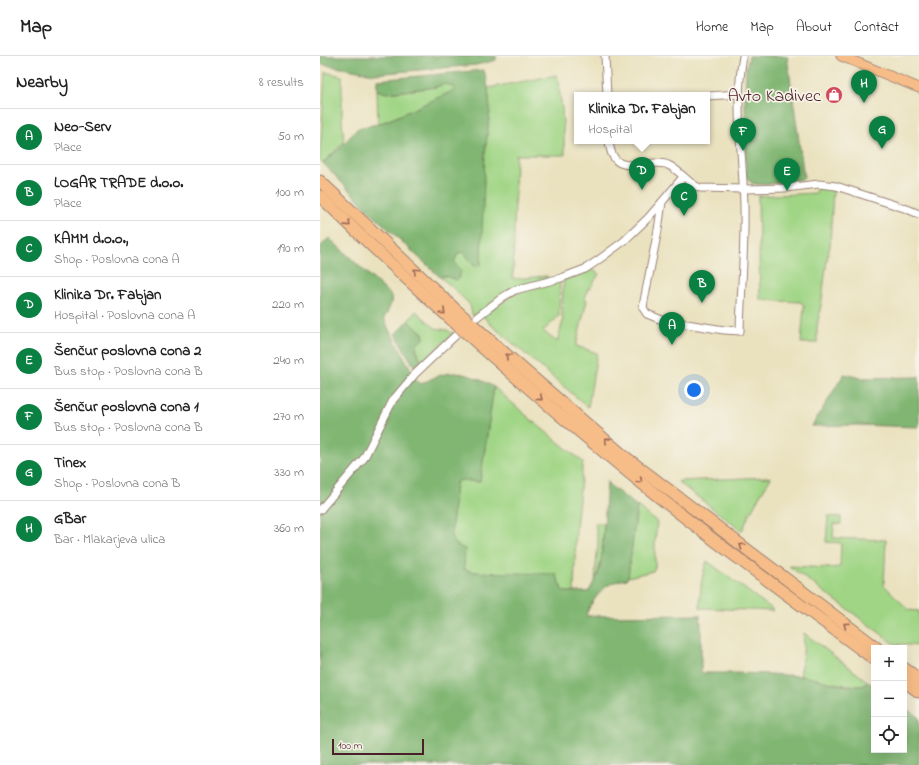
<!DOCTYPE html>
<html lang="en">
<head>
<meta charset="utf-8">
<style>
  body { margin:0; font-family:"Indie Flower",sans-serif; background:#f2f2f2; color:#222 }
  .controls { position:absolute; right:12px; bottom:12px; display:grid; overflow:hidden; border-radius:0px; box-shadow:0 4px 16px #0002 }
  .controls button { width:36px; height:36px; display:grid; place-items:center; padding:0; border:0; border-bottom:1px solid #e0e0e0; background:#fff; color:#222; font:20px sans-serif }
  .scale { position:absolute; left:12px; bottom:10px; width:92px; box-sizing:border-box; padding-left:4px; border:2px solid #4a1f2b; border-top:0; font-size:11px; line-height:14px; white-space:nowrap; color:#4a1f2b; -webkit-text-stroke:3px #f7f3e8; paint-order:stroke }
  .you { position:absolute; left:374px; top:334px; width:14px; height:14px; margin:-10px; border:3px solid #fff; border-radius:50%; background:#1a73e8; box-shadow:0 0 0 6px #1a73e833 }
  .badge { display:grid; place-items:center; width:26px; height:26px; border-radius:50%; background:#0b8043; color:#fff; font-size:13px; font-weight:700 }
  .pin { position:absolute; translate:-50% -33px; filter:drop-shadow(0 1px 2px #0008) }
  .pin::after { content:''; position:absolute; top:21px; width:14px; height:12px; background:inherit; clip-path:polygon(0 0,100% 0,50% 100%) }
  .popup { position:absolute; left:254px; top:36px; width:136px; height:52px; box-sizing:border-box; display:grid; place-content:center; border-radius:0px; background:#fff; filter:drop-shadow(0 1px 3px #0005); font-size:13px; white-space:nowrap; color:#767676 }
  .popup b { font-size:15px; color:#222 }
  .popup::after { content:''; position:absolute; left:50%; top:100%; margin-left:-8px; border:8px solid transparent; border-top-color:#fff }
  .list { margin:0; padding:0; list-style:none }
  h2 { display:flex; justify-content:space-between; align-items:center; height:52px; margin:0; padding:0 16px; font-size:17px }
  h2 small { font-size:13px; font-weight:400; color:#767676 }
  .list li { display:grid; grid-template-columns:26px 1fr auto; gap:12px; align-items:center; box-sizing:border-box; height:56px; padding:0 16px; border-top:1px solid #e0e0e0 }
  .list b { display:block; font-size:15px; white-space:nowrap }
  .list p { margin:0; font-size:13px; white-space:nowrap; color:#767676 }
  .list em { font-size:13px; font-style:normal; color:#767676 }
  .icon { flex:none; width:22px; height:22px; fill:none; stroke:currentColor; stroke-width:2; stroke-linecap:round; stroke-linejoin:round }
  .map { position:relative; flex:none; width:599px; height:709px; overflow:hidden }
  header { display:flex; align-items:center; gap:24px; box-sizing:border-box; height:56px; padding:0 20px; background:#fff; border-bottom:1px solid #e0e0e0 }
  header strong { font-size:19px }
  nav { display:flex; gap:22px; margin-inline-start:auto; font-size:14px }
  main { display:flex }
  aside { flex:1; background:#fff }
  .map>svg:first-child { display:block }
</style>
</head>
<body>
<header>
<strong>Map</strong>
<nav><a>Home</a><a>Map</a><a>About</a><a>Contact</a></nav>
</header>
<main>
<aside>
<h2>Nearby<small>8 results</small></h2>
<ul class="list">
<li><span class="badge">A</span><div><b>Neo-Serv</b><p>Place</p></div><em>50 m</em></li>
<li><span class="badge">B</span><div><b>LOGAR TRADE d.o.o.</b><p>Place</p></div><em>100 m</em></li>
<li><span class="badge">C</span><div><b>KAMM d.o.o.,</b><p>Shop · Poslovna cona A</p></div><em>190 m</em></li>
<li><span class="badge">D</span><div><b>Klinika Dr. Fabjan</b><p>Hospital · Poslovna cona A</p></div><em>220 m</em></li>
<li><span class="badge">E</span><div><b>Šenčur poslovna cona 2</b><p>Bus stop · Poslovna cona B</p></div><em>240 m</em></li>
<li><span class="badge">F</span><div><b>Šenčur poslovna cona 1</b><p>Bus stop · Poslovna cona B</p></div><em>270 m</em></li>
<li><span class="badge">G</span><div><b>Tinex</b><p>Shop · Poslovna cona B</p></div><em>330 m</em></li>
<li><span class="badge">H</span><div><b>GBar</b><p>Bar · Mlakarjeva ulica</p></div><em>360 m</em></li>
</ul>
</aside>
<div class="map">
<svg width="599" height="709" viewBox="0 0 599 709">
  <rect width="100%" height="100%" fill="#f7f3e8"/>
  <filter id="ink" filterUnits="userSpaceOnUse"><feTurbulence type="fractalNoise" baseFrequency=".025" numOctaves="2"/><feDisplacementMap in="SourceGraphic" scale="8" xChannelSelector="R" yChannelSelector="G"/><feConvolveMatrix kernelMatrix="1 2 1 2 8 2 1 2 1" color-interpolation-filters="sRGB"/></filter>
  <filter id="wash" filterUnits="userSpaceOnUse"><feTurbulence type="fractalNoise" baseFrequency=".012" numOctaves="4" result="noise"/><feDisplacementMap in="SourceGraphic" scale="16" xChannelSelector="R" yChannelSelector="G"/><feGaussianBlur stdDeviation="0.9" result="paint"/><feColorMatrix in="noise" values="0 0 0 0 0 0 0 0 0 0 0 0 0 0 0 0 0 1.4 0 .05"/><feComposite in="paint" operator="in"/></filter>
  <g filter="url(#wash)">
    <rect width="100%" height="100%" fill="#eae2bf"/>
    <!-- green -->
    <g fill="#a0d585" stroke="#757a58">
      <polygon points="5,16 22,20 22,64 24,86 3,107 0,104 0,100"/>
      <polygon points="237,19 242,52 245,99 196,99 193,223 227,220 228,222 192,232 156,259 153,260 152,258 150,249 131,230 120,221 125,220 137,223 139,221 134,206 138,197 144,196 165,97 170,54 168,32"/>
      <path d="M123,28c6,0 9,1 12,6l-61,28 -16,6 -1,-34 10,3 49,-6z"/>
      <polygon points="496,132 506,132 513,134 510,190 507,203 502,243 497,271 497,287 481,287 484,250 481,246 440,244 438,140 496,137"/>
      <polygon points="271,214 275,215 279,218 270,232 268,232 265,243 267,244 256,290 277,297 268,351 170,268 163,260 192,239 203,235 240,225 239,260 223,275 237,286 243,265 242,260 243,232 244,224"/>
      <polygon points="96,255 115,272 127,274 133,278 103,305 100,304 96,290 104,278 88,265"/>
      <polygon points="174,331 215,367 263,406 256,471 254,536 244,536 242,534 238,522 153,516 144,513 140,491 133,486 131,480 136,427 140,424 160,426"/>
      <polygon points="447,421 451,422 440,439 429,459 422,475 358,426 359,425"/>
      <polygon points="317,450 337,466 335,487 335,511 333,515 308,521"/>
      <polygon points="508,460 521,461 521,468 514,468 513,482 566,484 564,529 589,554 599,555 599,590 579,588 579,591 469,510 508,512 520,511 521,487 506,486"/>
      <polygon points="275,467 284,467 281,506 276,523 275,522 278,486"/>
      <path d="M387,505l65,48 2,2 -74,-3c0,-19 1,-30 7,-47z"/>
      <polygon points="484,577 547,625 545,629 542,630 518,628 480,620 483,600"/>
    </g>
    <!-- forest -->
    <g fill="#80b672" stroke="#656a4e">
      <polygon points="0,0 176,0 176,4 156,9 54,18 0,8"/>
      <path d="M429,0h38l17,121 -1,2c-10,2 -43,8 -51,4 -3,-2 -4,-4 -6,-7l-1,-74 1,-32z"/>
      <path d="M164,14l4,18 2,22 -5,43 -4,111 -4,2h-3l-10,-14 -6,1 -4,9 7,10 -2,5 -2,3 -12,-4 -5,1 -69,-64 -48,-50 17,-15 18,-20 20,-4 16,-6 61,-28c-5,-8 -12,-6 -19,-3l-49,6 -10,-3v-10z"/>
      <path d="M9,182l57,53c2,2 4,3 5,5 2,7 -4,17 -7,22l4,10 25,45 1,6h2l5,5c8,-4 15,-8 24,-10 17,-4 35,5 49,13l-14,95 -20,-2 -4,3 -5,53c3,8 7,10 14,13l-1,20 9,3 83,2 6,16 2,2h22l3,-1 9,-16 3,-13 2,-20 4,-61 2,4 28,21 -9,71 -1,2c-5,1 -10,2 -15,4 -11,5 -22,21 -26,32l1,1 113,-1 1,11v46l2,1c31,0 64,0 95,3 21,1 46,14 67,9l2,-4 7,5v64h30v-43l15,11v47h-599v-518z"/>
      <path d="M88,265l14,11 2,5v2c-12,7 -8,9 -4,20l3,2 -9,5 -19,-32z"/>
      <polygon points="524,318 542,322 596,321 599,320 599,371 536,369 492,370"/>
    </g>
  </g>
  <g filter="url(#ink)">
    <g fill="none" stroke-linecap="round" stroke-linejoin="round">
      <!-- minor casing -->
      <g stroke="#9a8075" stroke-width="9">
        <g id="minor">
          <polyline points="285,0 287,39"/>
          <polyline points="387,40 419,38"/>
          <path d="M289,85c3,32 23,23 46,22 5,0 9,0 13,2 12,5 19,18 32,23l43,1 42,-1 34,-4 17,2 71,23 12,5"/>
          <path d="M363,121l-21,25 -4,28 -14,71 -1,7 4,6 15,6 62,10 16,1c1,-41 5,-83 4,-125 -1,-50 -10,-100 -1,-150"/>
          <polyline points="157,261 183,241 195,234 241,222 265,213 277,205 304,185 328,162 342,146"/>
          <polyline points="0,454 44,402 73,344 95,318 135,280"/>
        </g>
      </g>
      <!-- major casing -->
      <g stroke="#9a8075" stroke-width="11">
        <polyline id="major" points="521,0 599,32"/>
      </g>
      <!-- highway casing -->
      <g stroke="#9a8075" stroke-width="13">
        <g id="highway">
          <polyline points="0,125 134,252 195,306 304,400 557,592"/>
          <path d="M0,140c95,93 194,182 297,267 83,69 171,132 257,196"/>
          <polyline points="584,612 599,623"/>
          <polyline points="584,625 599,636"/>
        </g>
      </g>
      <!-- minor -->
      <use href="#minor" stroke="#fff" stroke-width="7"/>
      <!-- major -->
      <use href="#major" stroke="#f7bd88" stroke-width="9"/>
      <!-- highway -->
      <use href="#highway" stroke="#f7bd88" stroke-width="11"/>
    </g>
    <!-- one-way arrows -->
    <defs><path id="oneway-chevron" d="M-2-3.5L2.5 0L-2 3.5" fill="none" stroke-width="1.6" stroke-linecap="round" stroke-linejoin="round"/></defs>
    <g stroke="#986655">
      <use href="#oneway-chevron" transform="translate(28 168) rotate(44)"/>
      <use href="#oneway-chevron" transform="translate(96 215) rotate(-137)"/>
      <use href="#oneway-chevron" transform="translate(123 256) rotate(42)"/>
      <use href="#oneway-chevron" transform="translate(188 300) rotate(-138)"/>
      <use href="#oneway-chevron" transform="translate(220 342) rotate(40)"/>
      <use href="#oneway-chevron" transform="translate(287 384) rotate(-139)"/>
      <use href="#oneway-chevron" transform="translate(320 425) rotate(38)"/>
      <use href="#oneway-chevron" transform="translate(422 490) rotate(-143)"/>
      <use href="#oneway-chevron" transform="translate(526 569) rotate(-143)"/>
    </g>
  </g>
  <!-- icons -->
  <defs>
    <g id="shop-disc" transform="scale(0.9)"><circle r="9.5" fill="#d1495b" stroke="#f7f3e8"/><path d="M-5-2.5h2.3a2.7 3.5 0 0 1 5.4 0H5L5.5 6h-11ZM-1.5-2.5h3a1.5 2.3 0 0 0-3 0Z" fill="#fff"/></g>
  </defs>
  <g fill-rule="evenodd">
    <use href="#shop-disc" x="514" y="39"/>
  </g>
  <g text-anchor="middle" stroke-width="3.5" stroke-linejoin="round" paint-order="stroke">
    <!-- poi labels -->
    <g font-size="18" fill="#4a1f2b" stroke="#f7f3e8" text-anchor="end">
      <text x="501" y="45">Avto Kadivec</text>
    </g>
  </g>
</svg>
<div class="controls">
<button>+</button>
<button>−</button>
<button><svg class="icon" aria-label="locate" viewBox="0 0 24 24"><circle cx="12" cy="12" r="6"/><path d="M12 2v4M12 18v4M2 12h4M18 12h4"/></svg></button>
</div>
<div class="scale">100 m</div>
<div class="you"></div>
<div class="pin badge" style="left:352px;top:289px">A</div>
<div class="pin badge" style="left:382px;top:247px">B</div>
<div class="pin badge" style="left:364px;top:160px">C</div>
<div class="pin badge" style="left:322px;top:134px">D</div>
<div class="popup"><b>Klinika Dr. Fabjan</b>Hospital</div>
<div class="pin badge" style="left:467px;top:135px">E</div>
<div class="pin badge" style="left:423px;top:95px">F</div>
<div class="pin badge" style="left:562px;top:93px">G</div>
<div class="pin badge" style="left:544px;top:47px">H</div>
</div>
</main>
</body>
</html>
